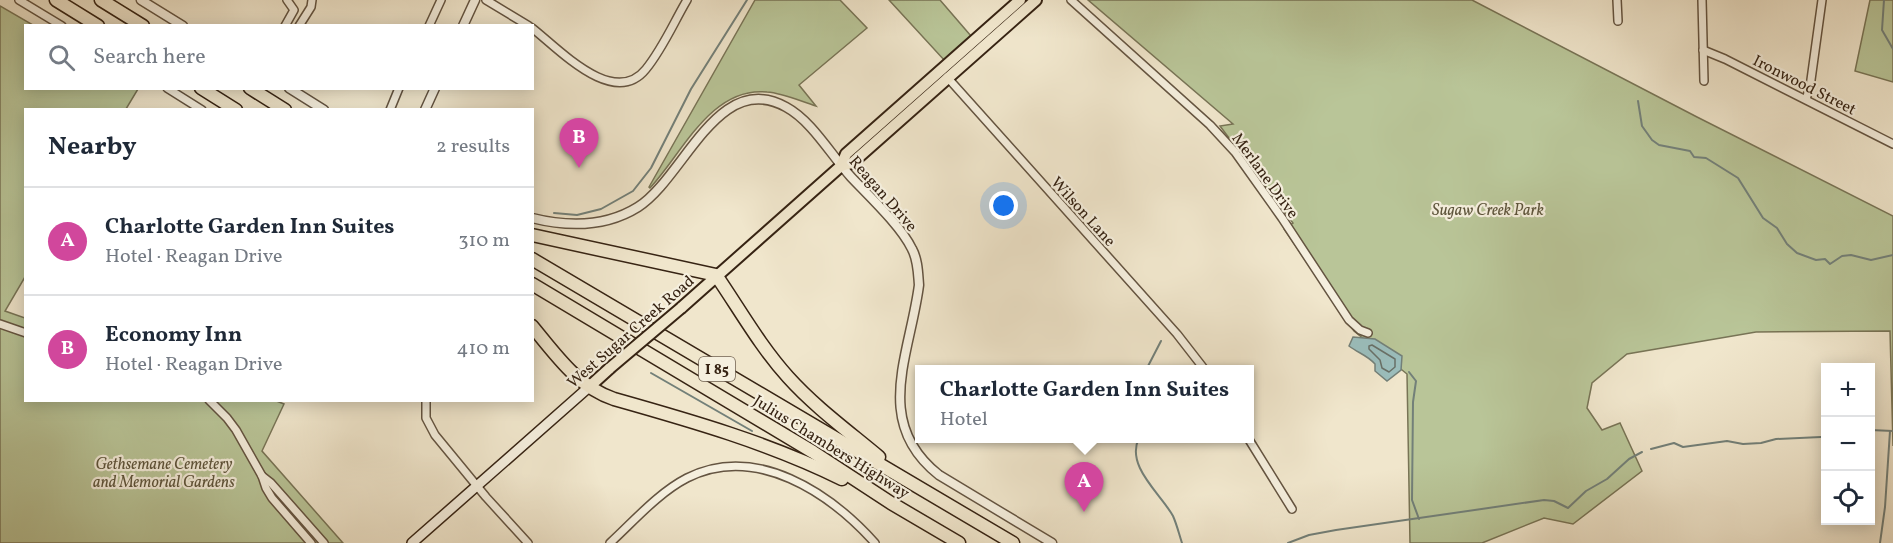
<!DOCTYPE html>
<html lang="en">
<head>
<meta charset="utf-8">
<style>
  body { margin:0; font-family:Vollkorn,serif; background:#f2f2f3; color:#1f2937 }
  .controls { position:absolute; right:18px; bottom:18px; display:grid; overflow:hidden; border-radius:0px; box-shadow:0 3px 15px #0003 }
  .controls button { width:54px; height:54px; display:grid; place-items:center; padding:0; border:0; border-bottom:2px solid #e0e1e3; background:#fff; color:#1f2937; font:30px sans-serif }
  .you { position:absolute; left:1004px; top:206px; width:21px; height:21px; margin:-15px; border:4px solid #fff; border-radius:50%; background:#1a73e8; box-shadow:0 0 0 9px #1a73e833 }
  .badge { display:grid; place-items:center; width:39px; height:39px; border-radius:50%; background:#8f2418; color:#fff; font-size:20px; font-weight:700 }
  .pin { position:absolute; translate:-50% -50px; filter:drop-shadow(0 2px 3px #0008) }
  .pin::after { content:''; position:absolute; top:32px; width:21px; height:18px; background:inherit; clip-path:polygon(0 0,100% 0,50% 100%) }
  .popup { position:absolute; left:915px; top:365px; width:339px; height:78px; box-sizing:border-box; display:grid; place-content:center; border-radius:0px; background:#fff; filter:drop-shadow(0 2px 4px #0005); font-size:20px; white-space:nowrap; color:#747a83 }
  .popup b { font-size:22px; color:#1f2937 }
  .popup::after { content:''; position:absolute; left:50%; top:100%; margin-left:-12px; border:12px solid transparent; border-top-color:#fff }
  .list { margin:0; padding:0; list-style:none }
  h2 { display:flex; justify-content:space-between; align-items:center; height:78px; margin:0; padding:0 24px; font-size:26px }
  h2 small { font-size:20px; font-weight:400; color:#747a83 }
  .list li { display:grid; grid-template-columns:39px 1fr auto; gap:18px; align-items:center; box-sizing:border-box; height:108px; padding:0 24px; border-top:2px solid #e0e1e3 }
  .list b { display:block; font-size:22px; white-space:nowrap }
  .list p { margin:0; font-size:20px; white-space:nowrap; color:#747a83 }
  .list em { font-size:20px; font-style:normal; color:#747a83 }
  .icon { flex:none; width:33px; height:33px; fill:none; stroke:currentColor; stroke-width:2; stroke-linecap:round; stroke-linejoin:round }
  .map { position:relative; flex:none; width:1893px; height:543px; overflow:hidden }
  .search { position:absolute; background:#fff; box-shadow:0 3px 15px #0003; left:24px; top:24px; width:510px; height:66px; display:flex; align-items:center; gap:15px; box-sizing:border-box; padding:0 21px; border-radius:0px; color:#747a83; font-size:22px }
  .panel { position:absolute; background:#fff; box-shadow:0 3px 15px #0003; left:24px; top:108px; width:510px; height:294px; border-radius:0px }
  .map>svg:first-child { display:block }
</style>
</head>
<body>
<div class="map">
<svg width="1893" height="543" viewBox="0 0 1893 543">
  <rect width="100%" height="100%" fill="#f0e6cc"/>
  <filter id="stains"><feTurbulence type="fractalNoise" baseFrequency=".00333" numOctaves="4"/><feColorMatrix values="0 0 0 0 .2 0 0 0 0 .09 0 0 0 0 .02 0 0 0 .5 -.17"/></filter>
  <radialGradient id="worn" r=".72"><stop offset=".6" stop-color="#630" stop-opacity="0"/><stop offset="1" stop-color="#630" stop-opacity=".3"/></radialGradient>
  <!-- green -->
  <g fill="#b9c598" stroke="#787456" stroke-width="1.5">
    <path d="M755,0h85l27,28 -68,57 17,21c-16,-5 -33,-13 -49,-14 -56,-6 -85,62 -117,96l-1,-1z"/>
    <polygon points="889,0 940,0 971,36 945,61"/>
    <polygon points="1088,0 1472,0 1697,117 1893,216 1893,446 1890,331 1756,332 1627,354 1592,383 1587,408 1602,430 1620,423 1642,471 1573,524 1544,518 1482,543 1410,543 1407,374 1354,331 1284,229 1293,223 1220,126 1233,124"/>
    <polygon points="1870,0 1893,0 1893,82 1855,71"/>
    <polygon points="0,6 33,25 26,26 26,88 138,89 126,109 26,110 25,277 5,311 25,318 26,400 274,400 284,404 262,451 343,543 0,543"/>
  </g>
  <!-- water -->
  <path fill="#9bbebd" stroke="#738079" stroke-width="1.5" d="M1353,337l22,2 27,17 -1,14 -14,11 -12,-10v-7c-8,-9 -17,-11 -26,-18z"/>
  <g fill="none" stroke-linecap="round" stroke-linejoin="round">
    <!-- shore -->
    <polygon stroke="#687068" stroke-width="1.5" points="1372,345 1395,359 1395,367 1389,372 1382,368 1380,360 1369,349 1369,346"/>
    <!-- stream -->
    <g stroke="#738079" stroke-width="2">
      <polyline points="1884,0 1882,30 1893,49"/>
      <polyline points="1638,101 1642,126 1652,140 1659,145 1690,151 1694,157 1706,158 1738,178 1763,218 1777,228 1787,244 1797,253 1816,260 1825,259 1830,264 1842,256 1851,255 1871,260 1893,255"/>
      <polyline points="554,213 577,215 601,209 633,191 651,168 691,89 747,0"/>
      <polyline points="1146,370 1161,341"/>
      <polyline points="1409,372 1416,381 1413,402 1412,500 1419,519"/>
      <polyline points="651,373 752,431"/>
      <polyline points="1870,430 1893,431"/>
      <path d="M1139,438c-14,28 22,56 34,78 4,9 6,18 9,27"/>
      <polyline points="1651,449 1674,443 1683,447 1727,441 1743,444 1761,443 1776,439 1821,437"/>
      <polyline points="1288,543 1309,535 1336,530 1544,500 1554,501 1568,508 1586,491 1607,479 1629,459 1642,452"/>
      <polyline points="1880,543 1885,507 1890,431"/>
    </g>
    <!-- minor casing -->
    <g stroke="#645441" stroke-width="10">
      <g id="minor">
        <polyline points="19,0 62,26"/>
        <polyline points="486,0 529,26"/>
        <polyline points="1071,0 1210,125 1235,152 1282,218 1349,320 1360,330 1368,333"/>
        <polyline points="1617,0 1618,21"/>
        <polyline points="1702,0 1704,81"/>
        <polyline points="285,26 294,10 287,0"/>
        <polyline points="299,26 311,7 312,0"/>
        <polyline points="429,26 441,0"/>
        <path d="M532,28c27,21 82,81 114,41 17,-21 28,-47 41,-69"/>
        <polyline points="1703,50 1725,59 1893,144"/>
        <polyline points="947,77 1177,334 1205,370"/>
        <polyline points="167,88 202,110"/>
        <polyline points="1806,99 1810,87 1822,0"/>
        <polyline points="390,110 399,88"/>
        <polyline points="0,324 26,333"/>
        <polyline points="209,400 227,418 236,430 262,476 266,488 272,498 311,543"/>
        <polyline points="426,400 426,418 435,435 486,497 528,543"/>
        <polyline points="1248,438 1292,509"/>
        <polyline points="262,476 271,483 324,543"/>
        <path d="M610,543c24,-22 48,-50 77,-65 69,-35 143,15 188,65"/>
      </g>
    </g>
    <!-- tertiary casing -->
    <g stroke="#645441" stroke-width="11">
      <g id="tertiary">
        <polyline points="141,0 183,26"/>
        <polyline points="463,26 475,0"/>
        <polyline points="289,88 324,110"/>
        <polyline points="425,110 435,88"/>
        <path d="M532,218c36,9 74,9 106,-11 46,-29 80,-138 148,-100 26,14 45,48 65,70 18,19 50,49 61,72 6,11 6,24 7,36 -9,70 -47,137 20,190l113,68"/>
      </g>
    </g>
    <!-- secondary casing -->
    <g stroke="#362313" stroke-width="12">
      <polyline id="secondary" points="412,543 589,387"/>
    </g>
    <!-- primary casing -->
    <g stroke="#362313" stroke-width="14">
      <g id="primary">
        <polyline points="841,166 852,163 1036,0"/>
        <polyline points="681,308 841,166 846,154 1020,0"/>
        <polyline points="589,387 610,368"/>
      </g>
    </g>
    <!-- motorway casing -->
    <g stroke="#362313" stroke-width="15">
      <g id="motorway">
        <polyline points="56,0 98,26"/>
        <polyline points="101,0 143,26"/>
        <polyline points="201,88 236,110"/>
        <polyline points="250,88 285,110"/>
        <path d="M532,235l184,40c24,35 44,71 72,102 27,30 60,54 91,80"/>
        <polyline points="532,259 1013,543"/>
        <polyline points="532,284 813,452 891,503 959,543"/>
        <path d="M532,326c24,29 46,61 82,73 78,22 155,44 228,80"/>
      </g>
    </g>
    <!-- minor -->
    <use href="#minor" stroke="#f5efde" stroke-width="7"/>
    <!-- tertiary -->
    <use href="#tertiary" stroke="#f5efde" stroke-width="8"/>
    <!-- secondary -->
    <use href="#secondary" stroke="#f5efde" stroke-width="9"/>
    <!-- primary -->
    <use href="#primary" stroke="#f0e6cc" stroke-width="10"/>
    <!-- motorway -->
    <use href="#motorway" stroke="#f0e6cc" stroke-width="12"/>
    <!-- primary-bridge casing -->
    <g stroke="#362313" stroke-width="14" stroke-linecap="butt">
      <polyline id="primary-bridge" points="610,368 681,308"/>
    </g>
    <!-- primary-bridge -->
    <use href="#primary-bridge" stroke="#f0e6cc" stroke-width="10"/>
  </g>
  <g text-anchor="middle" stroke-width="4.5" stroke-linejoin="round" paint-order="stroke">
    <!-- shield labels -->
    <rect fill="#f5efde" stroke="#6f6050" stroke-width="1.5" x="699" y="357" width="36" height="24" rx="4.5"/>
    <g font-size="15" font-weight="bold" fill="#362313">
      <text x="717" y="374">I 85</text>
    </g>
    <!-- street labels -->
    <g font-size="16" fill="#362313" stroke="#f5efde">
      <text transform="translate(1805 84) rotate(27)" y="6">Ironwood Street</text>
      <text transform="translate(1266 175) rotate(54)" y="6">Merlane Drive</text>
      <text transform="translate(884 193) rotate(49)" y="6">Reagan Drive</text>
      <text transform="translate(1084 211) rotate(48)" y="6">Wilson Lane</text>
      <text transform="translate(630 331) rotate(-41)" y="6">West Sugar Creek Road</text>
      <text transform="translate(832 446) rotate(32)" y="6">Julius Chambers Highway</text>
    </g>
    <!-- park labels -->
    <g font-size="16" font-style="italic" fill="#5d543b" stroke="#f5efde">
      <text x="1488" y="215">Sugaw Creek Park</text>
      <text x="164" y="469">Gethsemane Cemetery<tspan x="164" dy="18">and Memorial Gardens</tspan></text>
    </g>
  </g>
  <rect width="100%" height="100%" filter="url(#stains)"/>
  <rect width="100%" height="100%" fill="url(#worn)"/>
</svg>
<div class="controls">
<button>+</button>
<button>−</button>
<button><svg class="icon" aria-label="locate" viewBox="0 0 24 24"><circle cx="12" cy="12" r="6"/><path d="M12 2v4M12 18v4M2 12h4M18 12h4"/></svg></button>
</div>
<div class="you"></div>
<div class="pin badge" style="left:1084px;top:512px;background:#d1479c">A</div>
<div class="popup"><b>Charlotte Garden Inn Suites</b>Hotel</div>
<div class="pin badge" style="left:579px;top:168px;background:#d1479c">B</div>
<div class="search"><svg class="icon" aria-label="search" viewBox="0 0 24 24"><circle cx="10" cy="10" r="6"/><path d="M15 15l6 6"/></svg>Search here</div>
<section class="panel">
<h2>Nearby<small>2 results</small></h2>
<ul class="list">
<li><span class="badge" style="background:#d1479c">A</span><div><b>Charlotte Garden Inn Suites</b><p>Hotel · Reagan Drive</p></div><em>310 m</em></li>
<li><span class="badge" style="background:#d1479c">B</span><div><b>Economy Inn</b><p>Hotel · Reagan Drive</p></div><em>410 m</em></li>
</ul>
</section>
</div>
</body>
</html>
